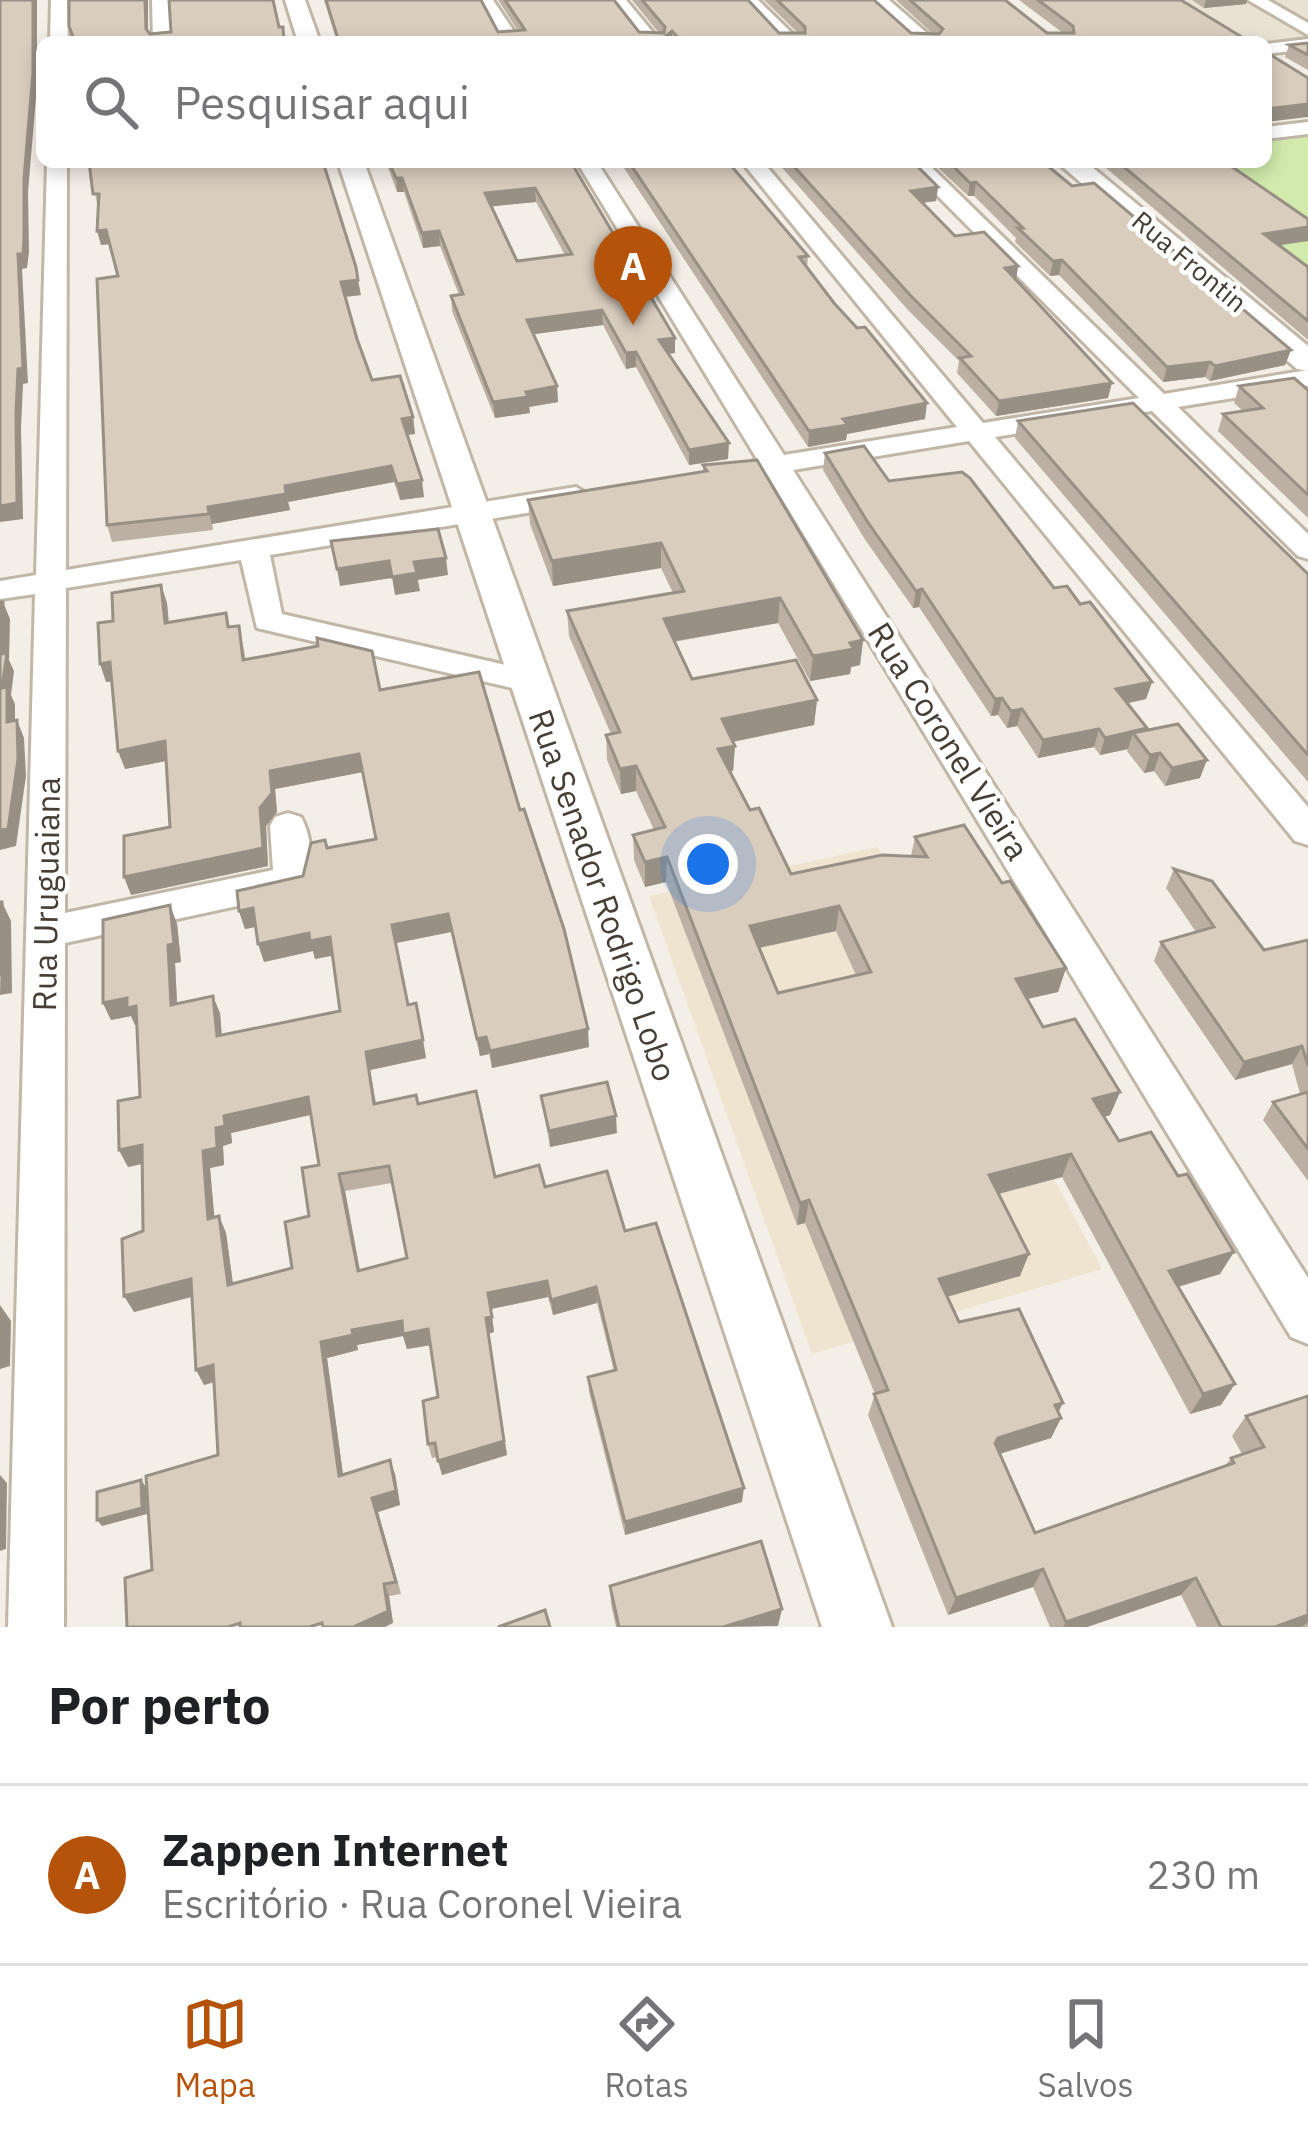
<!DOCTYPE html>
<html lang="pt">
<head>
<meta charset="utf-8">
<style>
  body { margin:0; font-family:"IBM Plex Sans",sans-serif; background:#f2f2f2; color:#202124 }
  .you { position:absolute; left:708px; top:864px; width:42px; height:42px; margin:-30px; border:9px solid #fff; border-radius:50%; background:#1a73e8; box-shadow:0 0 0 18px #1a73e833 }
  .badge { display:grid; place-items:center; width:78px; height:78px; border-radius:50%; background:#b45309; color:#fff; font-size:39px; font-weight:700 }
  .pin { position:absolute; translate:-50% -99px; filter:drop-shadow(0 3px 6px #0008) }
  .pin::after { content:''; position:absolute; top:63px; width:42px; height:36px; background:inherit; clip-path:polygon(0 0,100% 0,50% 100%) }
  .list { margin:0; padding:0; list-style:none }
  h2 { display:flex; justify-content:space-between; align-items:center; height:156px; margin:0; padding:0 48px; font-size:51px }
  h2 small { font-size:39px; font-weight:400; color:#757577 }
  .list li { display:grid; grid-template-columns:78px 1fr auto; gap:36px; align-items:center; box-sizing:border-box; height:180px; padding:0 48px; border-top:3px solid #e0e0e0 }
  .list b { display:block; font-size:45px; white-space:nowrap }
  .list p { margin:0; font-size:39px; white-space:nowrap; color:#757577 }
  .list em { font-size:39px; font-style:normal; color:#757577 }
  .icon { flex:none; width:66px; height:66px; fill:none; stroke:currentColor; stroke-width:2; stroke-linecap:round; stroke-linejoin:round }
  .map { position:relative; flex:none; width:1308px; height:1627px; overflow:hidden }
  .search { position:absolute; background:#fff; box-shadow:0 6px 18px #0003; left:36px; right:36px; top:36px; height:132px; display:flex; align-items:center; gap:30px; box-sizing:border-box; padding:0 42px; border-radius:18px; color:#757577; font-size:45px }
  .sheet { height:336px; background:#fff }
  nav { display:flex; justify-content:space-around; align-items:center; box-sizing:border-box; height:168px; border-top:3px solid #e0e0e0; background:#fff; font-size:33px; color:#757577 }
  nav a { display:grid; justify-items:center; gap:6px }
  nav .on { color:#b45309 }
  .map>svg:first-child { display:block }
</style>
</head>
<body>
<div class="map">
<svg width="1308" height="1627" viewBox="0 0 1308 1627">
  <rect width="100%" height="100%" fill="#f4efe6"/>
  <!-- residential -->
  <polygon fill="#e8e1d4" points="1185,0 1308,0 1308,40 1253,42"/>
  <!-- education -->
  <polygon fill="#eee4cf" points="878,847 1102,1269 812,1354 649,896"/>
  <!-- green -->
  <polygon fill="#d2ebad" points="1308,133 1308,283 1149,162 1266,162 1266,139"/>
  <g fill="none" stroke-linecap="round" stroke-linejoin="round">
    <!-- minor casing -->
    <g stroke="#c0b7a8" stroke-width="6">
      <g id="minor">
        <polygon points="51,0 67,0 68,42 50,42"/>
        <polygon points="152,0 168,0 171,42 153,42"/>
        <polygon points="477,0 493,0 521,42 503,42"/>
        <polygon points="609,0 626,0 661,42 643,42"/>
        <polygon points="741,0 758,0 801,42 782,42"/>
        <polygon points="1248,0 1268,0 1308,23 1308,35"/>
        <polygon points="1308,39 1308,49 1266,54 1266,44"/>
        <polygon points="1308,122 1308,134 1266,139 1266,127"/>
        <path d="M47,162h20l-1,408 510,-83 14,9 -14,9 -306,50 12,59 259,59 4,8 -4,8 -12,3 -272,-64 -16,-68 -175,28 -1,325 208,-43 -3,-44 5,-9 13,-4 13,4c10,17 15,55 5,73l-13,4 -228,49 -1,684h-56l27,-1033 -35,5v-18l36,-6z"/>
        <polygon points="577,162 597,162 784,455 957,427 742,162 763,162 983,423 1139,398 904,162 926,162 1164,394 1308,370 1308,386 1178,407 1308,534 1308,559 1298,556 1152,411 995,437 1308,807 1308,845 1295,841 969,441 793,470 1308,1278 1308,1344 1291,1337 767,474 745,474 741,468 757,459"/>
      </g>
    </g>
    <!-- tertiary casing -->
    <g stroke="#c0b7a8" stroke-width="6">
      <g id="tertiary">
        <polygon points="285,0 305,0 320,42 298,42"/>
        <polygon points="866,0 889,0 937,42 913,42"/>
        <polygon points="338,162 364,162 892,1627 822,1627"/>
        <polygon points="1057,162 1086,162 1308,346 1308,371 1297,369"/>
      </g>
    </g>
    <!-- minor -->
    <use href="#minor" fill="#fff" fill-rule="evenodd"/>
    <!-- tertiary -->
    <use href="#tertiary" fill="#fff" fill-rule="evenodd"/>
  </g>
  <!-- wall -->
  <g fill="#bbb0a3" fill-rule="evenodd">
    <polygon points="324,0 481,0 498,32 518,31 498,0 614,0 639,32 659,33 632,0 748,0 779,33 798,33 764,0 874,0 911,33 933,34 896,0 1005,0 1047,33 1063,33 1019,0 1181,0 1250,42 337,42"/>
    <polygon points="1192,0 1247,0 1246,4 1204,8"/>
    <polygon points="1308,43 1308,70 1285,57 1289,45"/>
    <polygon points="89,162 361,295 345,297 357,339 372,380 413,417 415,434 407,435 424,497 400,500 394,482 288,502 290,510 212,524 213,530 112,542 107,525 118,276 110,244 101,245 98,209"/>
    <path d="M386,162h185l104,176v15l-7,1 60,105 -39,6 -53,-98 -10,2 -23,-44 -70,9 24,52 1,16 -29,5 1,6 -35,5 -43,-107 -1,-15 8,-1 -19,-49 -17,2 -19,-56h-7zM536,202l29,53 -48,6 -26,-55z"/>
    <polygon points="620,162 728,162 808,256 807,268 925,419 847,434 846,440 808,447"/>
    <polygon points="777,162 913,162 938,187 936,201 923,203 955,236 1018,266 1016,280 1108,398 996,416 957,373 959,361 908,310"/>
    <polygon points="932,162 1043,162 1072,186 1291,350 1285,365 1210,381 1205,377 1163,382 1059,275 1050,276 1015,242 1016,238 974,196 968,196"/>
    <polygon points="1099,162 1225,162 1308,219 1308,241 1279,245 1308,267 1308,340"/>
    <polygon points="1239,386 1308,390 1308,518 1218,431 1223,414 1243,411 1234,403"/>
    <polygon points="1018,421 1308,574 1308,782 1015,438"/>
    <polygon points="825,453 889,481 1080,604 1152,682 1146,699 1127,703 1146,730 1200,778 1165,786 1154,771 1144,773 1127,751 1128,749 1100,755 1094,747 1038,758 1017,726 1007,728 998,715 991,716 919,607 913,608 864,538 823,470"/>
    <path d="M703,465l160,175 -3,25 -9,2 -1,7 -40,7 -32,-58 -104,19 18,37 125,21 -3,25 -81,17 2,4 -2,25h-3l20,39 41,64 120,-18 4,-19 87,46 64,85 -8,24 -31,7 16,28 77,65 -10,23 -6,2 15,24 101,133 -42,13 43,118 -31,9 -128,-237 -63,17 21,82 -73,21 12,25 104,81 -5,9 3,6 -10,20 -51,16 35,79 191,-68 5,-7 11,-4 -10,-18 14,-20 62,-20v231h-111l-16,-32 -94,32h-37l-17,-40 -85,28 -80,-200 7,-21 -70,-171 -8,2 -131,-343 -21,5 -11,-27 -1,-25 21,-5 -18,-39 -15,3 -14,-34 -1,-25 5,-1 -42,-98 -2,-25 106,-18 -12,-25 -108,18 -23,-62 -2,-24 175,-28zM836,931l20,44 -78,18 -18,-45z"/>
    <path d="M161,585l6,18 2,20 57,-10 4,14 9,-1 7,34 134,30 209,357 -97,21 -3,-14 -9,2 -29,-124 -55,11 12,62 8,-2 10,55 -56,12 6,34h42l77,73 50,10 80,44 117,271 -117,33 -36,-143 -1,-15 26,-6 -17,-68 -44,12 -5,-18 -57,12 3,23 -6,2 19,121 -65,20 -4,-18 -6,1 -4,-14 10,-47 -8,-52 -23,4 -4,-13 -46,9 1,5 -31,8 16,116h52l5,31 -22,7 23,82 -12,2 4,27 -241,-53 66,-115 -4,-73 -10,3 -12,-88 -58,15 9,-81 -1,-67 -14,3 -9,-17 21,-53 -3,-72h-2l-4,-9 -20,4 -8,-17 67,-98 7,19 4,38 -6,1 2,40 43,10 2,23 118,-25 -8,-55 -17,3 -2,-8 -49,11 -8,-35 -11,2 -6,-18 64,-35 24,-28 49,-9 -13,-67 -88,17 2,23 -11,14 2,40 -137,29 39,-68 -4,-66 -41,8 -13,-88 -6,1 7,-61zM311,1115l8,50 -10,51 -17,52 -59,15 -7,-50 -7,-17 -5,1 -4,-49 14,-3 -1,-19 9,-3 -1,-10zM392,1183l15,75 -47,13 -15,-80z"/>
    <polygon points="1174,869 1264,950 1308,940 1308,1181 1263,1120 1273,1102 1300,1094 1292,1064 1235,1080 1154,961 1161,942 1196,932 1166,888"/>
    <polygon points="541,1096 617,1133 550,1147"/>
    <polygon points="610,1586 778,1626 616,1627 611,1604"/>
  </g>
  <!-- shaded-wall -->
  <g fill="#989085">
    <polygon points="33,0 37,0 37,86 28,192 29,252 27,268 22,269 28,383 23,384 21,428 23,519 0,522 0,506 16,413 18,254"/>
    <polygon points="145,0 148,0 148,42 146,29"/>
    <polygon points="1206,0 1247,0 1246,4 1204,8"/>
    <polygon points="672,31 672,42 659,42"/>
    <polygon points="1308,104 1308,117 1266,122 1266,109"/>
    <polygon points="396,178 402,178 404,192 397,192"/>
    <polygon points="976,182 974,196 968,196 970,183"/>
    <polygon points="938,187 936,201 909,204 911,191"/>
    <polygon points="535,188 536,202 486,207 485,193"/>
    <polygon points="1308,227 1308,241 1259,248 1264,234"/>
    <polygon points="106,230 110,244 101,245 97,231"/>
    <polygon points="439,231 440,246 423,248 422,233"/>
    <polygon points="1062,260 1059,275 1050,276 1053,261"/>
    <polygon points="1018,266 1016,281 1005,268"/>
    <polygon points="358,280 361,295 343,297 341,282"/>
    <polygon points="602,310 603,325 528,335 527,320"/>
    <polygon points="675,338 675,353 659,355 659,340"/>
    <polygon points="1291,350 1285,365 1210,381 1215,366"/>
    <polygon points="636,352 636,367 626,369 626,353"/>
    <polygon points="1210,362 1205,377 1163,382 1167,367"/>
    <polygon points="1112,383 1108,398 996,416 999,401"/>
    <polygon points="557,386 558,402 529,407 530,413 495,418 493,402 526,392"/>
    <polygon points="927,403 925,419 847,434 846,440 808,447 809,431 843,419"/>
    <polygon points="413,417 415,434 404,435 402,419"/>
    <polygon points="729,443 728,459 689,465 689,450"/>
    <polygon points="391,466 394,482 288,502 285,486"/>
    <polygon points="422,480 424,497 400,500 397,484"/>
    <polygon points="286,494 290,510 212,524 213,530 208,507"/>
    <polygon points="661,543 661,568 553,586 552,561"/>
    <polygon points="446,558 448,575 418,580 420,591 395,595 392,577 414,562"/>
    <polygon points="389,561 392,578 340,586 337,569"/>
    <polygon points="161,585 167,603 170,642 165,623"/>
    <polygon points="922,589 919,607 913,608 916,591"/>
    <polygon points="780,598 778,623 663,643 664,619"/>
    <polygon points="3,602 10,619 9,660 14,671 11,695 15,704 15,739 7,722 2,688"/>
    <polygon points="863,640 860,665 851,667 850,674 810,681 813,656 850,643"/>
    <polygon points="110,662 116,681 106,682 100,664"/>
    <polygon points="1152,682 1146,699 1111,707 1116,689"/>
    <polygon points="1002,698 998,715 991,716 995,699"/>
    <polygon points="817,700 814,725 721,744 722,719"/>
    <polygon points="1022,709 1017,726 1007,728 1011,711"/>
    <polygon points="17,720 24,738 26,776 16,846 0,850 0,830"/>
    <polygon points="1147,728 1142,744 1133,733 1128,749 1100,755 1105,738"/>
    <polygon points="1099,729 1094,747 1038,758 1043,740"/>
    <polygon points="165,741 171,760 125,769 118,751"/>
    <polygon points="735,746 733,771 717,774 718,749"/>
    <polygon points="1160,753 1154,771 1144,773 1150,755"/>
    <polygon points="359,754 363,772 275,789 277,812 266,826 268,866 131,895 124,877 260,808 270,771"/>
    <polygon points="1207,760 1200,778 1165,786 1172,768"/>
    <polygon points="636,766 636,791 621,794 620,769"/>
    <polygon points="667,857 666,882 645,887 645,862"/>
    <polygon points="2,902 11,921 12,993 0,995"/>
    <polygon points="170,905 177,924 181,962 175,963 178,1022 171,1005 168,945"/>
    <polygon points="839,906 836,931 748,950 750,926"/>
    <polygon points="253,908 259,926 245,929 239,911"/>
    <polygon points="448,914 451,932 396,943 392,925"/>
    <polygon points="309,933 330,937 334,955 315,959 313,951 264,962 258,944"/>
    <polygon points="1066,968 1058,992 1009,1003 1016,979"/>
    <polygon points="213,996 220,1013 223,1054 217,1036"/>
    <polygon points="127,998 136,1006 144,1023 135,1025 131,1016 111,1020 103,1003"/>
    <polygon points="588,1029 589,1047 492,1068 490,1051"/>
    <polygon points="486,1037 489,1054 480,1056 477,1039"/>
    <polygon points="423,1040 426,1058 370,1070 379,1121 366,1052"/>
    <polygon points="1302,1046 1292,1064 1235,1080 1244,1062"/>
    <polygon points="1120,1092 1110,1115 1084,1123 1093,1099"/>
    <polygon points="308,1097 313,1114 231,1133 232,1143 223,1146 224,1165 210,1168 216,1235 208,1219 203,1151 224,1116"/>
    <polygon points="616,1116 617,1133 550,1147 549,1131"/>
    <polygon points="142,1145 150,1162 128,1167 119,1150"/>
    <polygon points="1071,1154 1062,1177 982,1198 989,1175"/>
    <polygon points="339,1174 345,1191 363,1287 358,1271"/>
    <polygon points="809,1200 805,1223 797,1225 800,1203"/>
    <polygon points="219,1216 226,1233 235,1300 228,1285"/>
    <polygon points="1234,1252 1220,1274 1157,1293 1169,1271"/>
    <polygon points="1029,1254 1020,1276 932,1301 939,1279"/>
    <polygon points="191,1279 198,1295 134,1312 124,1296"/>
    <polygon points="547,1281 548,1297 491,1309 494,1332 488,1334 507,1455 442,1475 438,1461 486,1318 488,1293"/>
    <polygon points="596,1287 597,1303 553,1315 551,1300"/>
    <polygon points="0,1305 11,1321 10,1366 0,1369"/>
    <polygon points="402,1321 428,1329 432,1345 407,1349 403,1336 357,1345 358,1350 327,1358 345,1489 339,1476 321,1342 352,1330"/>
    <polygon points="213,1365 221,1380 204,1385 196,1370"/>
    <polygon points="1235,1384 1221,1405 1190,1414 1203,1394"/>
    <polygon points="1063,1403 1054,1420 1061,1418 1051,1438 989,1457 998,1438"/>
    <polygon points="390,1460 395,1474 400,1505 378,1512 401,1594 372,1498"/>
    <polygon points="0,1475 7,1483 6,1549 0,1551"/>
    <polygon points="141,1480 146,1487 147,1514 102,1526 97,1520"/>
    <polygon points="744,1488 742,1502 625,1535 625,1522"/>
    <polygon points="1043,1569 1033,1587 948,1615 956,1598"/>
    <polygon points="1196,1578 1181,1595 1087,1627 1063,1627 1066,1622"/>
    <polygon points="384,1584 389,1596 393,1623 385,1627 353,1627"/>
    <polygon points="782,1609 778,1626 723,1627"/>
    <polygon points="1308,1615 1308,1622 1302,1627 1275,1627"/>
  </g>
  <!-- building -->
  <g fill="#d9cdbe" stroke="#989085" stroke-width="3" fill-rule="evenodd">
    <polygon points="0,0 33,0 33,73 24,178 24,238 23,254 18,254 23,368 18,369 16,413 17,503 0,506"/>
    <polygon points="69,0 145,0 146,29 150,34 171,32 169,0 273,0 279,27 283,27 284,42 75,42 69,26"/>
    <polygon points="326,0 481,0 498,32 525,30 505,0 614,0 639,32 664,33 665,27 642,0 748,0 779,33 805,33 805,27 777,0 874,0 911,33 939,34 943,29 910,0 1005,0 1047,33 1074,33 1073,26 1038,0 1181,0 1250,42 682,42 672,31 659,42 339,42"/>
    <polygon points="1308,43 1308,55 1289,45"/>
    <polygon points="1266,52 1308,78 1308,104 1266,109"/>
    <polygon points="89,162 323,162 356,267 358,280 341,282 357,339 372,380 400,376 413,417 402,419 422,480 397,484 391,466 285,486 286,494 208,507 209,514 107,525 97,279 118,276 106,230 97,231 99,194 93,194"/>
    <path d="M389,162h182l104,176 -16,2 70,103 -40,7 -53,-98 -10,1 -24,-43 -75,10 30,66 -31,6 2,5 -35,5 -42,-106 12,-2 -24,-63 -17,2 -20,-55h-6zM535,188l37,66 -55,7 -32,-68z"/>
    <polygon points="629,162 728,162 808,256 799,257 834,303 857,328 865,327 927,403 843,419 848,425 809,431"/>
    <polygon points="790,162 913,162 938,187 911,191 955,236 984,232 1018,266 1005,268 1112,383 999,401 960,358 971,356 910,295"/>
    <polygon points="949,162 1043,162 1072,186 1094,183 1291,350 1215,366 1210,362 1167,367 1062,260 1053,261 1018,228 1023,228 976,182 970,183"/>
    <polygon points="1118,162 1225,162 1308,219 1308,227 1264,234 1308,267 1308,321"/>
    <polygon points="1294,378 1308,390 1308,495 1223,414 1263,408 1239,386"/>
    <polygon points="1133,403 1308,574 1308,755 1018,421"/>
    <polygon points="864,446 889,481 962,472 970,478 1054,588 1067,586 1080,604 1090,602 1152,682 1116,689 1147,728 1105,738 1099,729 1043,740 1022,709 1011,711 1002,698 995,699 922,589 916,591 867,521 825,453"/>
    <path d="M757,460l106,180 -13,3 4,6 -41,7 -33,-58 -116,21 28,60 104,-19 21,40 -95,19 13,27 -17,3 32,61 9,-2 32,66 91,-19 45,2 -12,-20 49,-12 38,58 8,-2 56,87 -50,11 27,48 32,-8 45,73 -27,7 26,42 32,-9 27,44 9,-2 47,78 -65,19 66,113 -32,10 -132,-240 -82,21 40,79 -90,25 20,43 60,-13 44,94 -8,2 6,13 -63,20 -3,5 40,90 199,-70 -3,-5 33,-11 -18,-31 62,-20v219l-33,12h-54l-25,-49 -130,44 -23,-53 -87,29 -82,-204 14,-4 -79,-190 -9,3 -133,-346 -22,5 -12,-27 32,-8 -29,-61 -16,3 -14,-34 14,-3 -53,-121 117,-20 -23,-48 -109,18 -24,-61 179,-29 -4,-6zM839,906l32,66 -93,21 -28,-67z"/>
    <polygon points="438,529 446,558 414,562 417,573 392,577 389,561 337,569 331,541"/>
    <path d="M161,585l4,38 61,-10 2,14 11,-1 4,34 75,-14 -1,-8 55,13 8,39 99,-18 41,138 4,-1 40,120 24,100 -98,22 -4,-14 -9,2 -29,-125 -56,11 16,80 8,-2 7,37 -57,12 8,52 42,-9 2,9 58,-13 19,86 44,-12 6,22 62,-16 18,60 31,-8 88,265 -119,34 -37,-145 28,-7 -20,-83 -45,13 -4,-19 -59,12 4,24 -6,1 18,123 -66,20 -3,-18 -7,1 -5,-43 15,-4 -10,-68 -25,5 -1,-13 -50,9 1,5 -32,7 18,134 51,-16 6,31 -24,7 24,84 -12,2 4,27 -35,16h-30l-1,-4 -13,4h-69v-4l-12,4h-101l-2,-49 27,-8 -6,-94 72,-21 -5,-90 -17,5 -5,-91 -67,17 -2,-57 21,-8 -1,-86 -23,5 -1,-49 22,-4 -4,-91 -9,2v-10l-24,5v-83l67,-15 4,39 -6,1 3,60 42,-9 4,40 123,-25 -10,-74 -20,4 -1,-8 -51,11 -5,-36 -14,3 -2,-20 66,-15 8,-33 14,-3 2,8 49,-9 -17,-85 -89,17 2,22 -12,15 3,40 -139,29v-41l46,-9 -5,-86 -47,10 -8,-89 -10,2 -2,-41 15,-2 -1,-28zM308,1097l11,68 -17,3 7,48 -24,6 7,46 -64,17 -9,-69 -11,3 -5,-68 14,-3 -1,-20 9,-2 -1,-10zM389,1166l18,92 -49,13 -19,-97z"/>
    <polygon points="0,602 3,602 2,654 7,653 2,688 7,687 7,722 17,720 18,759 8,829 0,830"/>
    <polygon points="1178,724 1207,760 1172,768 1160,753 1150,755 1133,733"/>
    <polygon points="1174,869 1212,881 1264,950 1308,940 1308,1066 1302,1046 1244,1062 1161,942 1214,927"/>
    <polygon points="0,902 2,902 3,974 0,975"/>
    <polygon points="607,1082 616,1116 549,1131 541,1096"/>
    <polygon points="1308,1092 1308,1149 1273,1102"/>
    <polygon points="141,1480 142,1508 97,1520 97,1492"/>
    <polygon points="761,1541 782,1609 723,1627 619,1627 610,1586"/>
    <polygon points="545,1610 550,1627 498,1627"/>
  </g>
  <g text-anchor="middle" stroke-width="9" stroke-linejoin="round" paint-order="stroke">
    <!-- far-street labels -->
    <g font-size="27" fill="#473f35" stroke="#fff">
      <text transform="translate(1189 262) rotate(40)" y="9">Rua Frontin</text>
    </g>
    <!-- street labels -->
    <g font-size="33" fill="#473f35" stroke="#fff">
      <text transform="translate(949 741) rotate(58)" y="12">Rua Coronel Vieira</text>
      <text transform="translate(46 894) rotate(-89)" y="12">Rua Uruguaiana</text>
      <text transform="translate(603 895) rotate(71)" y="12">Rua Senador Rodrigo Lobo</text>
    </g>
  </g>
</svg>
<div class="you"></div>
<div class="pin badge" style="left:633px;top:325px">A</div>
<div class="search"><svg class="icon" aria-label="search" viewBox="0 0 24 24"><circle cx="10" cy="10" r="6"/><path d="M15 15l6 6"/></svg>Pesquisar aqui</div>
</div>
<section class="sheet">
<h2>Por perto<small></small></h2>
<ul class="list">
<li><span class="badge">A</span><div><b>Zappen Internet</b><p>Escritório · Rua Coronel Vieira</p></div><em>230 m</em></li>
</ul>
</section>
<nav>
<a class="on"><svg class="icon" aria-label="map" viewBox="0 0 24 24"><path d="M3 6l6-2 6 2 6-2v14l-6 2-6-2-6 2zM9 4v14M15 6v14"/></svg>Mapa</a>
<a><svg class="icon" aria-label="directions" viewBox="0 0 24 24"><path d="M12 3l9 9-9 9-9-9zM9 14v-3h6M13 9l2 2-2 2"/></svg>Rotas</a>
<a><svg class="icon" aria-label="saved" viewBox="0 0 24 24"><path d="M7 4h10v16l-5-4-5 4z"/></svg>Salvos</a>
</nav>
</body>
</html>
